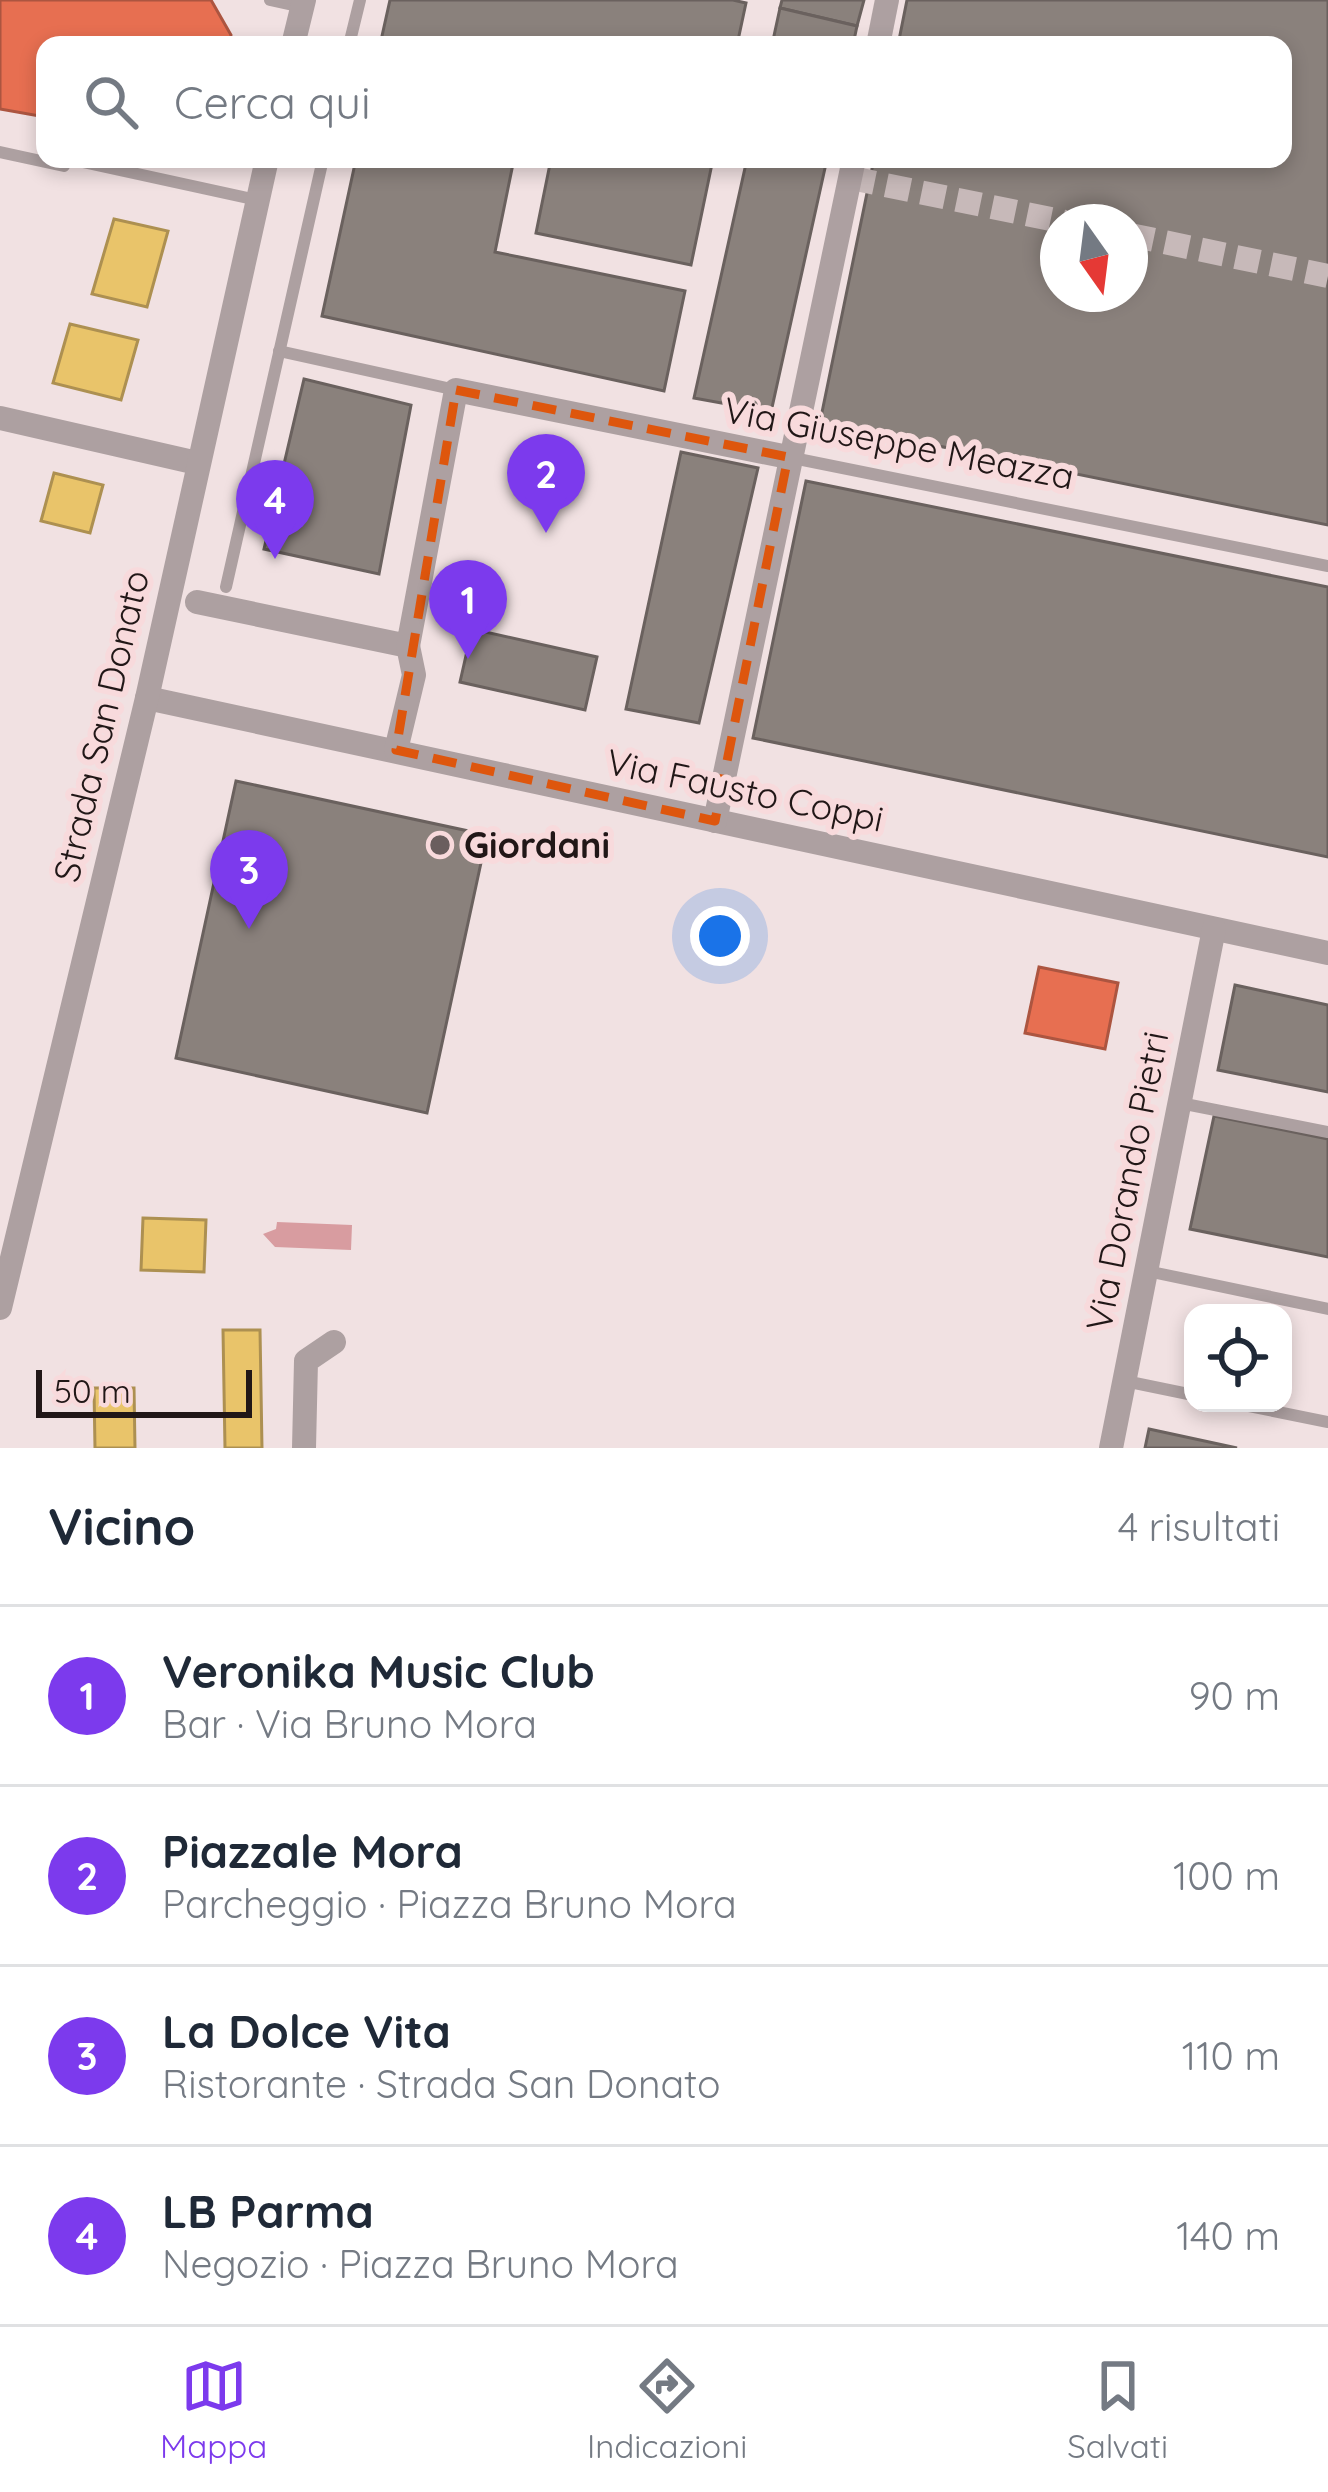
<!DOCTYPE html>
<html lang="it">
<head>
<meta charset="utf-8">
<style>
  body { margin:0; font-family:Quicksand,sans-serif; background:#f6f6f7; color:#1f2937 }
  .controls { position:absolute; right:36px; bottom:36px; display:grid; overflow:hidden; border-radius:24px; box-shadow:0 6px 18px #0003 }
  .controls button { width:108px; height:108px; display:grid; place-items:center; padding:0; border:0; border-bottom:3px solid #e0e1e3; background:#fff; color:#1f2937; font:60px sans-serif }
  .compass { position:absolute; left:1040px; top:204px; width:108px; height:108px; border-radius:50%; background:#fff; box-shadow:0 6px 18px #0003; rotate:166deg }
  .scale { position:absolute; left:36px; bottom:30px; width:216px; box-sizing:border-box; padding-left:12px; border:6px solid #211717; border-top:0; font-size:33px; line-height:42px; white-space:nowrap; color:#211717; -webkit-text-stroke:9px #f8dadc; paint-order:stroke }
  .you { position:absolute; left:720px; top:936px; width:42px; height:42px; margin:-30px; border:9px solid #fff; border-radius:50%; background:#1a73e8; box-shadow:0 0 0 18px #1a73e833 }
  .badge { display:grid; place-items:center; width:78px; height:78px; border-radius:50%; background:#7c3aed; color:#fff; font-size:39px; font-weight:700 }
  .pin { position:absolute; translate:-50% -99px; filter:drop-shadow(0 3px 6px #0008) }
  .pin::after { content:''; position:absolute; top:63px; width:42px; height:36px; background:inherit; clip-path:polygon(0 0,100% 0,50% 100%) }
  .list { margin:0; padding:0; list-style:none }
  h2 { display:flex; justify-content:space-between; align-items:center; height:156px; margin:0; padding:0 48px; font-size:51px }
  h2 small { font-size:39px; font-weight:400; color:#747a83 }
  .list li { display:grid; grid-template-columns:78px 1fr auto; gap:36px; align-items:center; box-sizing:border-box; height:180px; padding:0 48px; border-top:3px solid #e0e1e3 }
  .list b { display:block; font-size:45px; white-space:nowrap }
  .list p { margin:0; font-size:39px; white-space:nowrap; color:#747a83 }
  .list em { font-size:39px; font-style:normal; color:#747a83 }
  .icon { flex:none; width:66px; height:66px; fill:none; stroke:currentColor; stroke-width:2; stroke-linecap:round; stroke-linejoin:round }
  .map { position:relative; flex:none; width:1328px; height:1448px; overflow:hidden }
  .search { position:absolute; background:#fff; box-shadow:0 6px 18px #0003; left:36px; right:36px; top:36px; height:132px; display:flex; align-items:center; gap:30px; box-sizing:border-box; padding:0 42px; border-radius:24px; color:#747a83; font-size:45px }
  .sheet { height:876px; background:#fff }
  nav { display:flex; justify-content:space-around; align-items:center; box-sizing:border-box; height:168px; border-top:3px solid #e0e1e3; background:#fff; font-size:33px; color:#747a83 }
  nav a { display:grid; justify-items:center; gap:6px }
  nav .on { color:#7c3aed }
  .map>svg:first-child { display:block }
</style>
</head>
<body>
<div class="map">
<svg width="1328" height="1448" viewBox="0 0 1328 1448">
  <rect width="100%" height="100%" fill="#f1e1e2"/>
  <!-- water -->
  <polygon fill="#d89ca0" points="277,1222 352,1225 351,1250 275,1247 263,1234 276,1229"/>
  <!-- homes -->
  <g fill="#e9c46a" stroke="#ad9051" stroke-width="3">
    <polygon points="114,219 168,231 147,307 92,294"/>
    <polygon points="70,324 138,340 121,400 53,383"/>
    <polygon points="54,473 103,485 90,533 41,521"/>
    <polygon points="143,1218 206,1220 204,1272 141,1270"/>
    <polygon points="223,1330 260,1330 262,1448 225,1448"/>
    <polygon points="94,1388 134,1388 135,1448 95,1448"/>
  </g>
  <!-- shops -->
  <g fill="#e76f51" stroke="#ac5540" stroke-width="3">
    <polygon points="0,0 211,0 231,35 229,45 45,45 45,117 0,109"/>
    <polygon points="1039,967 1118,983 1105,1049 1025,1033"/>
  </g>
  <!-- industry -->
  <g fill="#8a817c" stroke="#6a615e" stroke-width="3" fill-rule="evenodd">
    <polygon points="390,0 733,0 746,3 737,45 380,45"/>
    <polygon points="782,0 864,0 857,26 780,8"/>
    <path d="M907,0h421v525l-508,-103 54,-263h409v-114h-385zM1058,222h72v72h-72z"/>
    <polygon points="780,8 857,26 853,45 772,45"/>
    <polygon points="356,159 514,159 495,252 685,291 664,391 322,316"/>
    <polygon points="551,159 713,159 691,265 536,233"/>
    <polygon points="747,159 827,159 771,412 694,398"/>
    <polygon points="304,379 411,405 379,574 264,549"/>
    <polygon points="681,452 758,468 699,723 626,709"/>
    <polygon points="806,481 1328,587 1328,857 753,738"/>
    <polygon points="472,629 597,657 585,710 460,682"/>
    <polygon points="236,781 487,835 427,1113 176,1058"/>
    <polygon points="1235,985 1328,1005 1328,1092 1218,1070"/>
    <polygon points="1214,1116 1328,1139 1328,1257 1190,1229"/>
    <polygon points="1149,1429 1237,1448 1145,1448"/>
  </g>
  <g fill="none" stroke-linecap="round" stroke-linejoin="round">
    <!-- street-tunnel -->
    <g stroke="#c7b9b9" stroke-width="24" stroke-dasharray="24 12" stroke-linecap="butt">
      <polyline points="851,178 1065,222"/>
      <polyline points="1130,235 1328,276"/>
    </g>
    <!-- lane -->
    <g stroke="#ada0a1" stroke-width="12">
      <polyline points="270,0 302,7"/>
      <polyline points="349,45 360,0"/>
      <polyline points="0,152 64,166"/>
      <polyline points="69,159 257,200"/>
      <polyline points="279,351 456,390"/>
      <polyline points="788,457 1328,566"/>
      <polyline points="226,587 323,159"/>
      <polyline points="1180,1103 1328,1132"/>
      <polyline points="1147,1271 1328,1309"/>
      <polyline points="1125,1381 1193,1395"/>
      <polyline points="1234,1403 1328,1422"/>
    </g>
    <!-- street -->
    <g stroke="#ada0a1" stroke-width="24">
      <polyline points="293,45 304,0"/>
      <polyline points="878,45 887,0"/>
      <polyline points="0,418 197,463"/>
      <polyline points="197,602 408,646 456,390 788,457"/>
      <polyline points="147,698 1328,953"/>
      <polyline points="396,750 414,675 408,646"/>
      <polyline points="715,821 854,159"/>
      <polyline points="0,1308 147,698 267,159"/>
      <polyline points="304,1448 306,1361 334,1342"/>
      <polyline points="1111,1448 1214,929"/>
    </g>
  </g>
  <!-- marked area -->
  <path fill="none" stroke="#de560d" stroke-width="9" stroke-dasharray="24 15" stroke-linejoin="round" d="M456,390l332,67 -73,364 -319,-71z"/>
  <!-- markers -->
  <circle fill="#6a5e5e" stroke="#f8dadc" stroke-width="4.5" cx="440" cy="845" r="12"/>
  <g text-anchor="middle" stroke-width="12" stroke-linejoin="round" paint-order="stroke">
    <!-- street labels -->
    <g font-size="36" fill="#211717" stroke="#f8dadc">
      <text transform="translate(899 443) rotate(11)" y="13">Via Giuseppe Meazza</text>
      <text transform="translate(101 726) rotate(-77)" y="13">Strada San Donato</text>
      <text transform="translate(745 790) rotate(12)" y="13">Via Fausto Coppi</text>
      <text transform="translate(1127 1181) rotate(-79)" y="13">Via Dorando Pietri</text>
    </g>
    <!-- poi labels -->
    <g font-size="36" font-weight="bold" fill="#211717" stroke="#f8dadc" text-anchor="start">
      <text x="464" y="858">Giordani</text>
    </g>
  </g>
</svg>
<div class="controls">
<button><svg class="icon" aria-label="locate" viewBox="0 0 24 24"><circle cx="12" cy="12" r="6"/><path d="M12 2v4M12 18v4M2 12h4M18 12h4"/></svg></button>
</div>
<svg class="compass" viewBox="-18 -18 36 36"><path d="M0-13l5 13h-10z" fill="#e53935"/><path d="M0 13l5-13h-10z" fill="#747a83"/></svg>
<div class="scale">50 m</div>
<div class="you"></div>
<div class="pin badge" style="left:468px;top:659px">1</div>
<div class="pin badge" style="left:546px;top:533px">2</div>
<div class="pin badge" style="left:249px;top:929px">3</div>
<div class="pin badge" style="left:275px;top:559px">4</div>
<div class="search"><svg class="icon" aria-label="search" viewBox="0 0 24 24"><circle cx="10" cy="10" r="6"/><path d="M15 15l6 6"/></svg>Cerca qui</div>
</div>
<section class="sheet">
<h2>Vicino<small>4 risultati</small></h2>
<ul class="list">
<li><span class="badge">1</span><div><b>Veronika Music Club</b><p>Bar · Via Bruno Mora</p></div><em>90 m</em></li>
<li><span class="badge">2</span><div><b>Piazzale Mora</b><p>Parcheggio · Piazza Bruno Mora</p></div><em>100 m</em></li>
<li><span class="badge">3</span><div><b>La Dolce Vita</b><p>Ristorante · Strada San Donato</p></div><em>110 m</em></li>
<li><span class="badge">4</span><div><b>LB Parma</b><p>Negozio · Piazza Bruno Mora</p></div><em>140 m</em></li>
</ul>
</section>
<nav>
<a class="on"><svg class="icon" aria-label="map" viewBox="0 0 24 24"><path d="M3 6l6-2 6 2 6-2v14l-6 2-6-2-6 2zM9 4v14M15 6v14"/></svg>Mappa</a>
<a><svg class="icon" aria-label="directions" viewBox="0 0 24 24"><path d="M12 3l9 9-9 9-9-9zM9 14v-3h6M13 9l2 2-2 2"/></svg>Indicazioni</a>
<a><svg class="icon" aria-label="saved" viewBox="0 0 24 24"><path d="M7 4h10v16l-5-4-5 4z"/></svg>Salvati</a>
</nav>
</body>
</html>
